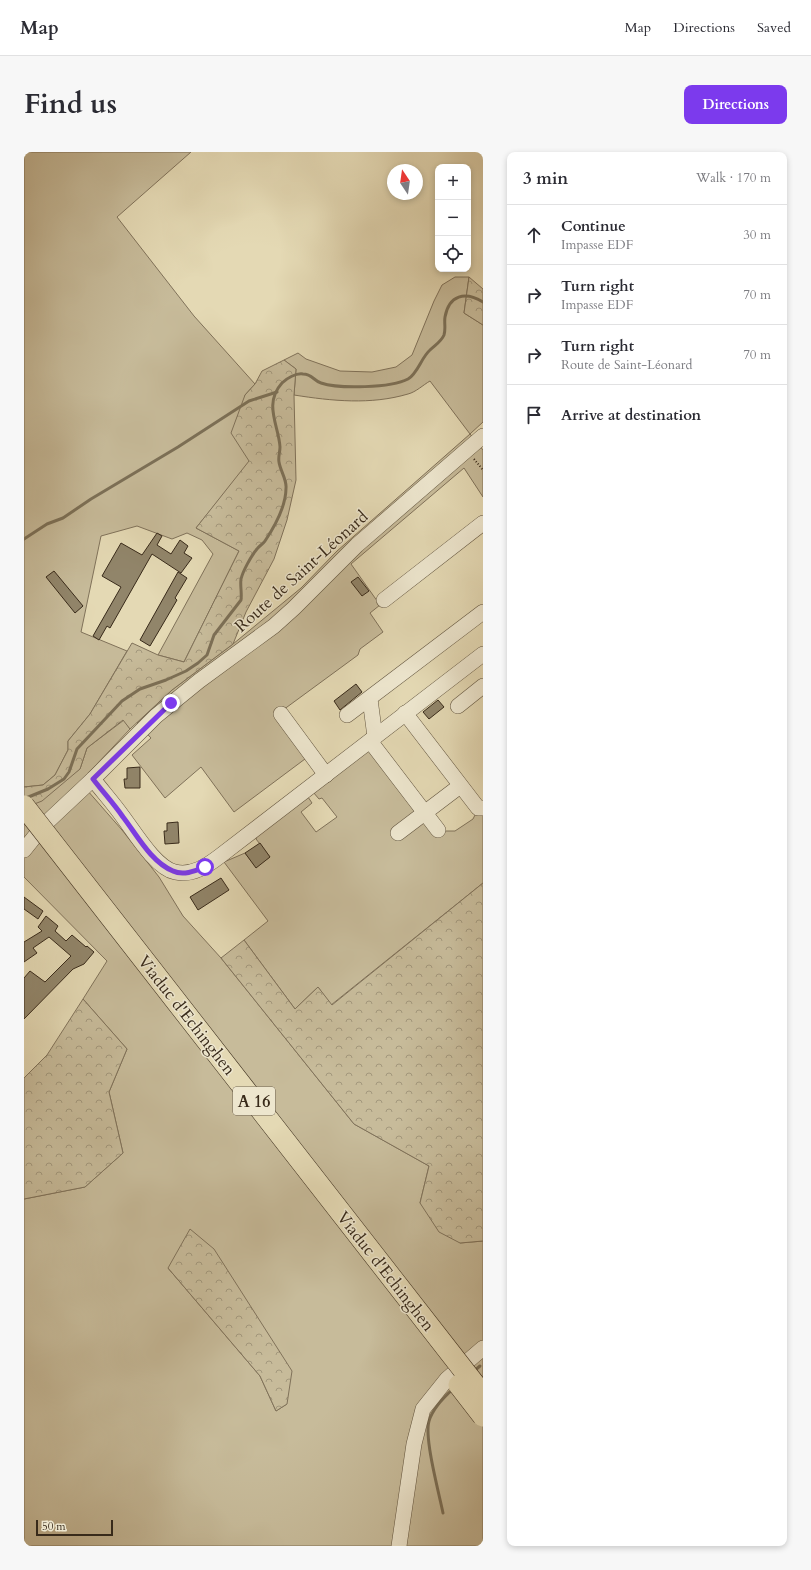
<!DOCTYPE html>
<html lang="en">
<head>
<meta charset="utf-8">
<style>
  body { margin:0; font-family:Cardo,serif; background:#f7f7f7; color:#2b2b33 }
  .controls { position:absolute; right:12px; top:12px; display:grid; overflow:hidden; border-radius:8px; box-shadow:0 2px 6px #0003 }
  .controls button { width:36px; height:36px; display:grid; place-items:center; padding:0; border:0; border-bottom:1px solid #e1e1e2; background:#fff; color:#2b2b33; font:20px sans-serif }
  .compass { position:absolute; left:363px; top:12px; width:36px; height:36px; border-radius:50%; background:#fff; box-shadow:0 2px 6px #0003; rotate:347deg }
  .scale { position:absolute; left:12px; bottom:10px; width:77px; box-sizing:border-box; padding-left:4px; border:2px solid #382a1a; border-top:0; font-size:11px; line-height:14px; white-space:nowrap; color:#382a1a; -webkit-text-stroke:3px #ede6ce; paint-order:stroke }
  .stop { position:absolute; width:12px; height:12px; margin:-9px; border:3px solid #7c3aed; border-radius:50%; background:#fff }
  .stop.end { background:#7c3aed; border-color:#fff; box-shadow:0 1px 4px #0008 }
  .list { margin:0; padding:0; list-style:none }
  h2 { display:flex; justify-content:space-between; align-items:center; height:52px; margin:0; padding:0 16px; font-size:17px }
  h2 small { font-size:13px; font-weight:400; color:#7c7c81 }
  .list li { display:grid; grid-template-columns:26px 1fr auto; gap:12px; align-items:center; box-sizing:border-box; height:60px; padding:0 16px; border-top:1px solid #e1e1e2 }
  .list b { display:block; font-size:15px; white-space:nowrap }
  .list p { margin:0; font-size:13px; white-space:nowrap; color:#7c7c81 }
  .list em { font-size:13px; font-style:normal; color:#7c7c81 }
  .icon { flex:none; width:22px; height:22px; fill:none; stroke:currentColor; stroke-width:2; stroke-linecap:round; stroke-linejoin:round }
  .map { position:relative; flex:none; width:459px; height:1394px; overflow:hidden; border-radius:8px }
  header { display:flex; align-items:center; gap:24px; box-sizing:border-box; height:56px; padding:0 20px; background:#fff; border-bottom:1px solid #e1e1e2 }
  header strong { font-size:19px }
  nav { display:flex; gap:22px; margin-inline-start:auto; font-size:14px }
  .intro { display:flex; align-items:center; justify-content:space-between; box-sizing:border-box; height:96px; padding:0 24px }
  h1 { margin:0; font-size:28px }
  .button { padding:10px 18px; border-radius:8px; background:#7c3aed; color:#fff; font-size:14px; font-weight:700 }
  main { display:flex; gap:24px; padding:0 24px }
  aside { flex:1; background:#fff; border-radius:8px; box-shadow:0 2px 6px #0003 }
  .map>svg:first-child { display:block }
</style>
</head>
<body>
<header>
<strong>Map</strong>
<nav><a>Map</a><a>Directions</a><a>Saved</a></nav>
</header>
<div class="intro"><h1>Find us</h1><a class="button">Directions</a></div>
<main>
<div class="map">
<svg width="459" height="1394" viewBox="0 0 459 1394">
  <defs>
    <pattern id="forest-crowns" width="20" height="18" patternUnits="userSpaceOnUse"><rect width="20" height="18" fill="#c7bb9a"/><path d="M2 6a3 3 0 1 1 6 0M12 15a3 3 0 1 1 6 0" fill="none" stroke="#a3987d"/></pattern>
  </defs>
  <rect width="100%" height="100%" fill="#e4d9b4"/>
  <filter id="stains"><feTurbulence type="fractalNoise" baseFrequency=".005" numOctaves="4"/><feColorMatrix values="0 0 0 0 .2 0 0 0 0 .09 0 0 0 0 .02 0 0 0 .5 -.17"/></filter>
  <radialGradient id="worn" r=".72"><stop offset=".6" stop-color="#630" stop-opacity="0"/><stop offset="1" stop-color="#630" stop-opacity=".3"/></radialGradient>
  <!-- green -->
  <g fill="#c7bb9a" stroke="#80725a" fill-rule="evenodd">
    <polygon points="0,0 167,0 93,65 170,164 231,232 221,243 226,309 172,376 215,399 160,510 134,503 189,402 178,388 163,381 148,387 113,374 77,384 57,480 103,499 66,562 44,589 44,598 31,623 19,633 0,635"/>
    <path d="M431,125h14l-5,36 19,12v97l-13,12 13,16v47l-19,-29 -113,96 29,41 -10,8 13,19 -23,17 -2,6 -75,55 26,46 -75,56 -33,-45 -36,31 -33,-43 19,-17 -14,-15 35,-33 61,-46 68,-56 36,-37 133,-117 -40,-53c-7,4 -14,11 -22,13 -37,11 -76,7 -114,1l2,-26 -12,-9 14,-7 8,6 34,12 32,1 24,-5 16,-12 22,-54 8,-16z"/>
    <path d="M100,568l6,9 -50,53 42,48 37,47 24,39 38,42 133,166 75,42 -9,37 40,40 23,-2v305h-459v-347l61,-12 38,-34 -14,-61 18,-43 -44,-50 24,-38 -83,-84v-69l56,-39 7,-21zM144,1116l119,136 -11,7 -16,-35z"/>
    <polygon points="345,597 413,679 431,679 449,667 453,659 459,659 459,731 307,853 294,835 271,857 220,788 244,769 200,710 221,701 232,715 246,705 232,687 234,682 284,645 288,651 277,660 292,680 313,665 298,646 295,647 289,640"/>
  </g>
  <!-- forest -->
  <g fill="url(#forest-crowns)" stroke="#80725a">
    <polygon points="445,125 459,137 459,173 440,161"/>
    <polygon points="260,208 272,217 270,243 272,328 263,368 250,407 222,460 209,492 148,538 106,577 99,568 63,596 56,617 18,649 0,656 0,635 19,633 31,623 44,598 44,589 66,562 108,491 134,503 160,510 215,399 172,376 225,309 207,281 221,243 231,232 238,219"/>
    <polygon points="459,731 459,1089 436,1091 415,1080 396,1051 405,1014 330,972 197,806 220,788 271,857 294,835 308,853"/>
    <polygon points="59,847 103,897 85,940 99,1001 61,1035 0,1047 0,926 23,903"/>
    <polygon points="166,1077 190,1097 268,1219 263,1252 252,1259 236,1224 144,1116"/>
  </g>
  <g fill="none" stroke-linecap="round" stroke-linejoin="round">
    <!-- stream -->
    <g stroke="#7c7057" stroke-width="3">
      <polyline points="0,387 23,372 39,366 67,347 154,295 225,249 253,240"/>
      <path d="M2,646l22,-9 16,-10 5,-7 8,-23 45,-48 18,-12 26,-9 20,-9 12,-8 9,-8 7,-20 27,-35c1,-7 -1,-15 0,-21 2,-8 10,-23 16,-30 2,-3 6,-5 8,-8 10,-15 21,-35 21,-53 1,-8 -6,-18 -7,-26 -1,-5 1,-10 1,-15 -1,-21 -17,-43 2,-64 5,-5 14,-10 21,-9 9,0 11,7 18,9 18,6 70,5 87,-4 10,-6 13,-21 22,-29 5,-5 11,-8 14,-15 2,-6 0,-12 1,-18 4,-22 20,-26 38,-15"/>
      <polyline points="450,1219 456,1214"/>
      <path d="M419,1361c-4,-20 -19,-75 -14,-92 4,-13 14,-23 24,-32"/>
    </g>
  </g>
  <!-- building -->
  <g fill="#91856a" stroke="#382a1a">
    <polygon points="133,381 138,384 133,393 147,402 156,388 164,394 160,401 168,406 157,421 128,402 86,476 83,474 75,488 69,484 97,435 78,424 97,391 118,403"/>
    <polygon points="30,419 59,454 51,461 22,425"/>
    <polygon points="154,420 163,426 151,446 153,448 126,494 116,488"/>
    <polygon points="334,425 345,439 338,444 327,430"/>
    <polygon points="332,532 338,540 316,558 310,549"/>
    <polygon points="414,548 420,555 405,567 399,560"/>
    <polygon points="116,615 116,636 101,636 100,627 103,627 103,616"/>
    <polygon points="154,670 155,691 141,692 140,679 143,679 143,671"/>
    <polygon points="236,691 246,705 232,716 221,701"/>
    <polygon points="197,726 205,738 174,758 166,745"/>
    <polygon points="0,745 19,759 14,767 0,757"/>
    <polygon points="22,764 34,774 31,779 42,789 48,783 62,795 63,794 70,800 60,812 49,817 0,867 0,826 6,819 21,830 47,804 25,785 9,796 13,801 0,810 0,790 18,779 14,775"/>
  </g>
  <g fill="none" stroke-linecap="round" stroke-linejoin="round">
    <!-- minor casing -->
    <g stroke="#635640" stroke-width="16">
      <g id="minor">
        <polyline points="360,448 459,371"/>
        <polyline points="346,547 351,585"/>
        <polyline points="434,554 459,534"/>
        <polyline points="381,561 454,656 459,656"/>
        <polyline points="257,562 302,623"/>
        <polyline points="323,563 459,460"/>
        <polyline points="346,589 414,678"/>
        <path d="M69,627c10,13 21,25 30,38 12,16 33,51 52,55 17,4 32,-6 45,-16l263,-202"/>
        <polyline points="374,681 436,634"/>
        <polyline points="0,698 20,673 69,627 132,564 175,529 250,474 270,456 333,393 459,284"/>
        <polyline points="375,1394 390,1292 399,1257 423,1227 459,1196"/>
      </g>
    </g>
    <!-- path -->
    <polyline stroke="#382a1a" stroke-width="2" stroke-dasharray="1 2" stroke-linecap="butt" points="450,307 459,318"/>
    <!-- minor -->
    <use href="#minor" stroke="#ede6ce" stroke-width="15"/>
    <!-- highway-bridge casing -->
    <g stroke="#382a1a" stroke-width="22" stroke-linecap="butt">
      <g id="highway-bridge">
        <polyline points="0,654 459,1243"/>
        <polyline points="435,1233 459,1264"/>
      </g>
    </g>
    <!-- highway-bridge -->
    <use href="#highway-bridge" stroke="#e4d9b4" stroke-width="21"/>
  </g>
  <g fill="none" stroke-linecap="round" stroke-linejoin="round">
    <!-- route -->
    <path stroke="#7c3aed" stroke-width="5" d="M147,551l-78,76c10,13 21,25 30,38 14,18 28,45 50,54 10,5 22,0 32,-4"/>
  </g>
  <g text-anchor="middle" stroke-width="3" stroke-linejoin="round" paint-order="stroke">
    <!-- shield labels -->
    <rect fill="#ede6ce" stroke="#6e6250" stroke-width="1" x="209" y="935" width="42" height="28" rx="3"/>
    <g font-size="16" font-weight="bold" fill="#382a1a">
      <text x="230" y="955">A 16</text>
    </g>
    <!-- street labels -->
    <g font-size="17" fill="#382a1a" stroke="#ede6ce">
      <text transform="translate(277 419) rotate(-42)" y="6">Route de Saint-Léonard</text>
      <text transform="translate(163 863) rotate(52)" y="6">Viaduc d'Echinghen</text>
      <text transform="translate(362 1119) rotate(52)" y="6">Viaduc d'Echinghen</text>
    </g>
  </g>
  <rect width="100%" height="100%" filter="url(#stains)"/>
  <rect width="100%" height="100%" fill="url(#worn)"/>
</svg>
<div class="controls">
<button>+</button>
<button>−</button>
<button><svg class="icon" aria-label="locate" viewBox="0 0 24 24"><circle cx="12" cy="12" r="6"/><path d="M12 2v4M12 18v4M2 12h4M18 12h4"/></svg></button>
</div>
<svg class="compass" viewBox="-18 -18 36 36"><path d="M0-13l5 13h-10z" fill="#e53935"/><path d="M0 13l5-13h-10z" fill="#7c7c81"/></svg>
<div class="scale">50 m</div>
<div class="stop" style="left:181px;top:715px"></div>
<div class="stop end" style="left:147px;top:551px"></div>
</div>
<aside>
<h2>3 min<small>Walk · 170 m</small></h2>
<ul class="list">
<li><svg class="icon" aria-label="ahead" viewBox="0 0 24 24"><path d="M12 20V5M6 11l6-6 6 6"/></svg><div><b>Continue</b><p>Impasse EDF</p></div><em>30 m</em></li>
<li><svg class="icon" aria-label="right" viewBox="0 0 24 24"><path d="M7 20v-9h11M14 6l5 5-5 5"/></svg><div><b>Turn right</b><p>Impasse EDF</p></div><em>70 m</em></li>
<li><svg class="icon" aria-label="right" viewBox="0 0 24 24"><path d="M7 20v-9h11M14 6l5 5-5 5"/></svg><div><b>Turn right</b><p>Route de Saint-Léonard</p></div><em>70 m</em></li>
<li><svg class="icon" aria-label="arrive" viewBox="0 0 24 24"><path d="M6 21V4h12l-3 4 3 4H6"/></svg><div><b>Arrive at destination</b></div></li>
</ul>
</aside>
</main>
</body>
</html>
